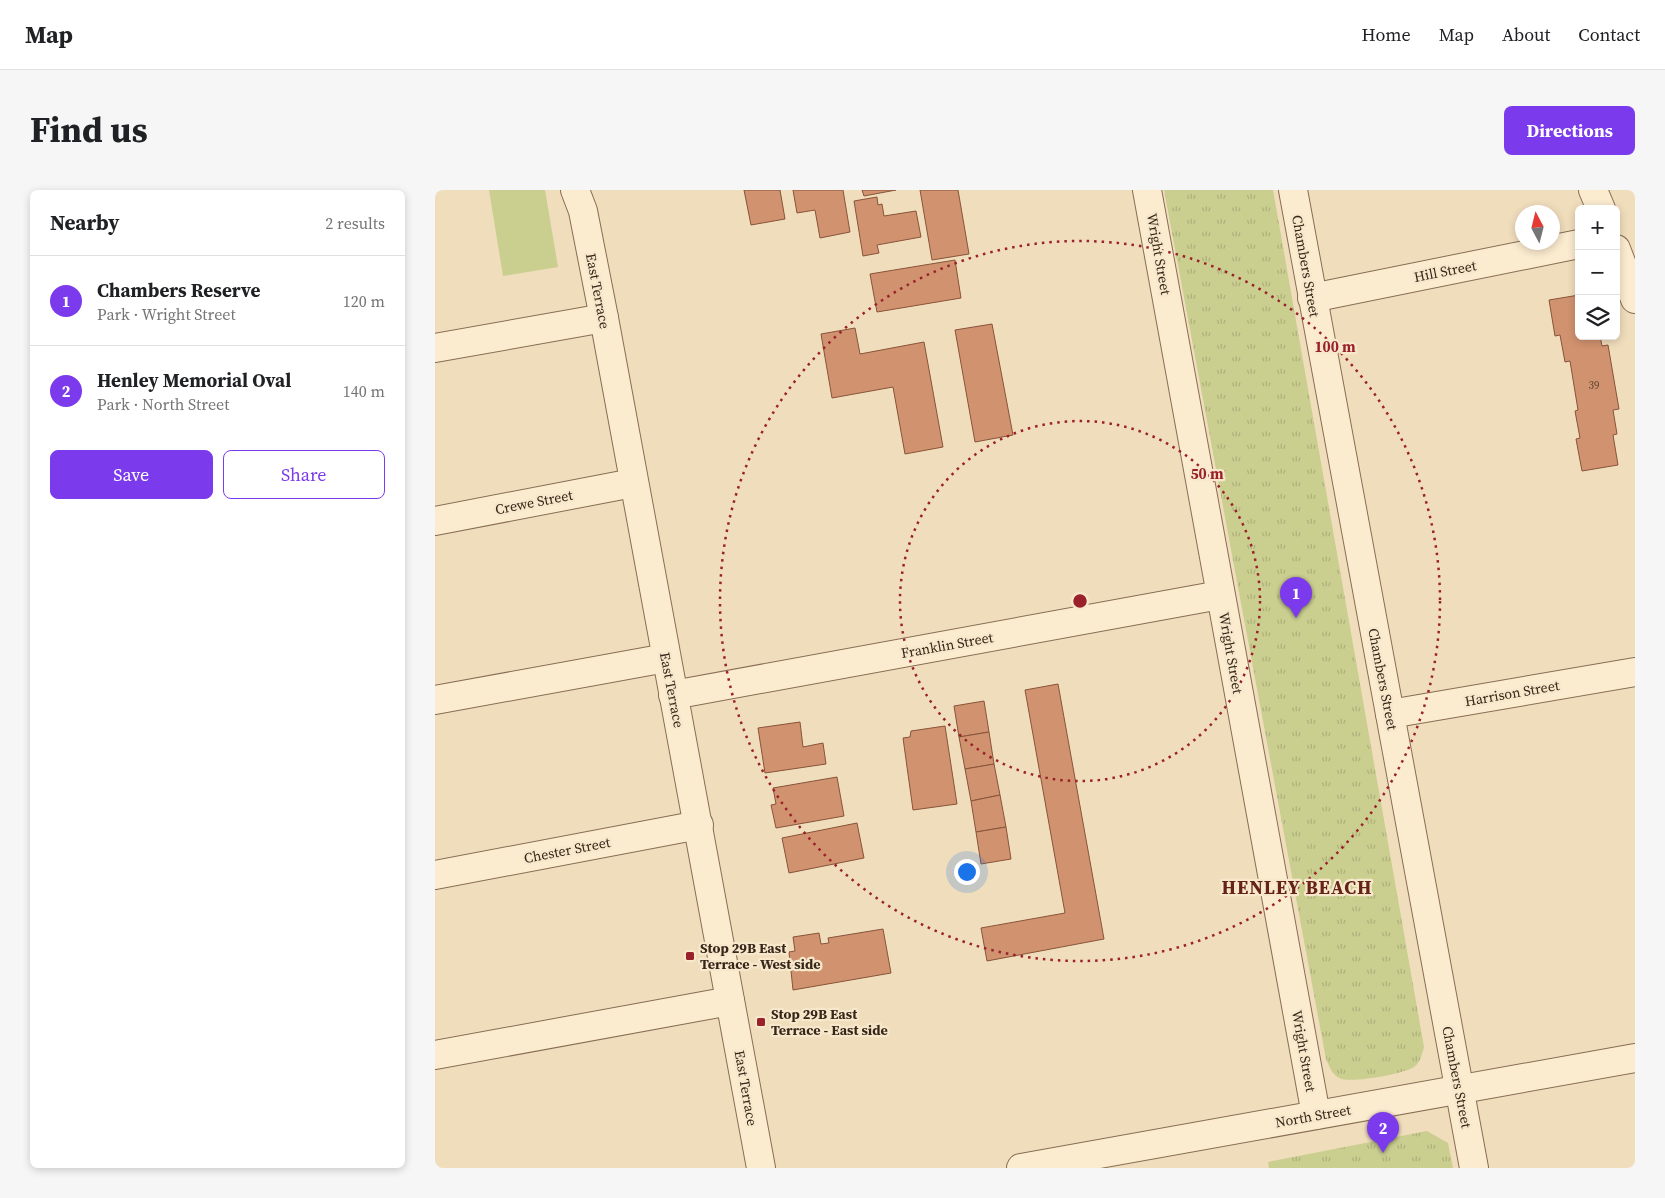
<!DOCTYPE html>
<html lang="en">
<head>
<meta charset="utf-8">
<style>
  body { margin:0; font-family:"Source Serif 4",serif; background:#f6f6f6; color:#202124 }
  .controls { position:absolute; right:15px; top:15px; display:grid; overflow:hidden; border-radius:8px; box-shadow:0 2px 8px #0003 }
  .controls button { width:45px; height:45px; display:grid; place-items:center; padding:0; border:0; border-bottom:1px solid #e0e0e0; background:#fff; color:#202124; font:25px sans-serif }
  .compass { position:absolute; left:1080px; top:15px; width:45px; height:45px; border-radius:50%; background:#fff; box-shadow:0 2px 8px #0003; rotate:353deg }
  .you { position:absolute; left:531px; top:681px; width:18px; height:18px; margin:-12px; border:4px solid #fff; border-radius:50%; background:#1a73e8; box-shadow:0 0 0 8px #1a73e833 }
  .badge { display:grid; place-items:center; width:32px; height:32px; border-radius:50%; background:#7c3aed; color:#fff; font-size:16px; font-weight:700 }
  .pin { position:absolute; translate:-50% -41px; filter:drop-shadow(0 1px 2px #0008) }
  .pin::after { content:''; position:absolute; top:26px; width:18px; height:15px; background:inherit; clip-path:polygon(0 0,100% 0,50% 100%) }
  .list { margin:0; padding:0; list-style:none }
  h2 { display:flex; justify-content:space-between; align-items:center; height:65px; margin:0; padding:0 20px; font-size:21px }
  h2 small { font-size:16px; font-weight:400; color:#757577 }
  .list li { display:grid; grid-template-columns:32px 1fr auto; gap:15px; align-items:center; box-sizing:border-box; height:90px; padding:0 20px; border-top:1px solid #e0e0e0 }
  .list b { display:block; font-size:19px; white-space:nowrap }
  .list p { margin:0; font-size:16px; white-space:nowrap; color:#757577 }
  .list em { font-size:16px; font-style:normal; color:#757577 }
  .actions { display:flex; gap:10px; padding:15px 20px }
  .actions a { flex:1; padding:11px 0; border:1px solid #7c3aed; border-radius:8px; text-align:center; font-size:18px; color:#7c3aed }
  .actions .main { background:#7c3aed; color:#fff }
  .icon { flex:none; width:28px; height:28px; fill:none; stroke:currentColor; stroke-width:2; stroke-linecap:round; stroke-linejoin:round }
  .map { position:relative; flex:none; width:1200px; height:978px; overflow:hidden; border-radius:8px }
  header { display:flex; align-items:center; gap:30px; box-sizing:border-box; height:70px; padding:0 25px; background:#fff; border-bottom:1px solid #e0e0e0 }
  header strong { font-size:24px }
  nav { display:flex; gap:28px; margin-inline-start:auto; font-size:18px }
  .intro { display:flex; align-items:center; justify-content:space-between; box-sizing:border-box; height:120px; padding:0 30px }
  h1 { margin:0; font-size:35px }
  .button { padding:12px 22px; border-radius:8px; background:#7c3aed; color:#fff; font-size:18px; font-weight:700 }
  main { display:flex; gap:30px; padding:0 30px }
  aside { flex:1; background:#fff; border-radius:8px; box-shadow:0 2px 8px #0003 }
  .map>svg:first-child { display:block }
</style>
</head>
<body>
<header>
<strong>Map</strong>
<nav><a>Home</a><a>Map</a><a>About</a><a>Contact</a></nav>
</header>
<div class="intro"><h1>Find us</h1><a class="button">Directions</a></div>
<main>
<aside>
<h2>Nearby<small>2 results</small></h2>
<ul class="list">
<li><span class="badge">1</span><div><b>Chambers Reserve</b><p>Park · Wright Street</p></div><em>120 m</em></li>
<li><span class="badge">2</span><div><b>Henley Memorial Oval</b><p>Park · North Street</p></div><em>140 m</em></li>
</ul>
<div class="actions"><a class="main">Save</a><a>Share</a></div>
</aside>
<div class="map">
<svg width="1200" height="978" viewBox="0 0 1200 978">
  <defs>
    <pattern id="park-tufts" width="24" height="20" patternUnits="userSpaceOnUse" patternTransform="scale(1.25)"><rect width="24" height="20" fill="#cace8f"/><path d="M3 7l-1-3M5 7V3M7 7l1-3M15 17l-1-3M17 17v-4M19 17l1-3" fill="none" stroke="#aeb17b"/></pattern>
  </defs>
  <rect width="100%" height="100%" fill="#f0ddbc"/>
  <!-- park -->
  <g fill="url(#park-tufts)">
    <path d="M729,0h109l151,857c-2,7 -4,16 -10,20 -10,7 -66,17 -75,11 -8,-5 -9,-11 -13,-19z"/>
    <polygon points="992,941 1013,953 1018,978 834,978 833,972"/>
  </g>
  <!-- pitch -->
  <polygon fill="#cace8f" points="54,0 110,0 123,77 68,86"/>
  <!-- building -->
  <g fill="#d1926f" stroke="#885439">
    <polygon points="309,0 345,0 350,29 316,35"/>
    <polygon points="358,0 408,0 415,42 385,48 380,20 362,23"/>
    <polygon points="427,0 461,0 429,6"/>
    <polygon points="485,0 523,0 534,64 497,70"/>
    <polygon points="442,7 443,15 447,14 449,26 481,21 486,47 442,55 444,63 428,66 419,11"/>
    <polygon points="520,70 526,108 442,122 435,84"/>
    <polygon points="1144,105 1144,146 1165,146 1167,156 1173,155 1184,219 1178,220 1182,244 1178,245 1183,275 1147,281 1141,249 1145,248 1140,221 1143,220 1135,171 1130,172 1125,145 1120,146 1114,110"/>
    <polygon points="557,134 578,245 540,252 520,140"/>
    <polygon points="420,138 425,164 489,152 508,257 470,264 458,197 397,208 386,144"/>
    <polygon points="623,494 669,749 552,771 546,738 630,723 590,500"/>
    <polygon points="549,511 554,542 524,547 519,516"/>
    <polygon points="365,532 368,557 388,553 391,574 330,583 323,538"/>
    <polygon points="510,536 522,614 478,620 468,548 475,547 476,541"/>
    <polygon points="554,542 559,574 530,579 524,547"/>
    <polygon points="559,574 565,605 536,611 530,579"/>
    <polygon points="402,587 409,626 341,638 336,615 341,614 338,598"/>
    <polygon points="565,605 571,637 541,642 536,611"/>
    <polygon points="422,633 429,668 354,683 347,648"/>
    <polygon points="571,637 576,669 546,674 541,642"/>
    <polygon points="448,739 456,783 358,800 354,762 360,761 358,747 384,743 386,754 394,753 393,748"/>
  </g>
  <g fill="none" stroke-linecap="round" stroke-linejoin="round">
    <!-- minor casing -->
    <g stroke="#886d54" stroke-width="30">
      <g id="minor">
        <polyline points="140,0 148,21 169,128 326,978"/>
        <polyline points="712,0 881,925"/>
        <polyline points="858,0 1039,978"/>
        <polyline points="1158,0 1166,19"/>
        <polyline points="1181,59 1200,109"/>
        <polyline points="877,108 1144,54"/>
        <polyline points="0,158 169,128"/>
        <polyline points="0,331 198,293"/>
        <polyline points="238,505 785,405"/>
        <polyline points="0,510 231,468"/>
        <polyline points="955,524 1200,482"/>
        <polyline points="0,685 264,635"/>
        <polyline points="0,865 295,811"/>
        <polyline points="586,978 1200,868"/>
      </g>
    </g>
    <!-- minor -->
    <use href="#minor" stroke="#fbebcf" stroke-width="28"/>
  </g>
  <!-- distance rings -->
  <g fill="none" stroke="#9a2129" stroke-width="2.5" stroke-dasharray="2.5 5">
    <circle cx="645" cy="411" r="180"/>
    <circle cx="645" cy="411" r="360"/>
  </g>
  <!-- markers -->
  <g fill="#9a2129" stroke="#f7e8cb" stroke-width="2">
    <rect x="250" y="761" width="10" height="10" rx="2.5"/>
    <rect x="321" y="827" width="10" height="10" rx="2.5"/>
  </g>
  <g text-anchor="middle" stroke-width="4.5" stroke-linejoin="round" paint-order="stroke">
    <!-- number labels -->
    <g font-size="11" fill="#5d412f">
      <text x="1159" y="199">39</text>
    </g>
    <!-- street labels -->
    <g font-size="14" fill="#36261a" stroke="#f7e8cb">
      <text transform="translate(724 64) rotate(80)" y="5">Wright Street</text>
      <text transform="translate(871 76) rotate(80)" y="5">Chambers Street</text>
      <text transform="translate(1010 81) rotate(-11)" y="5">Hill Street</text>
      <text transform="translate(163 101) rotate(79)" y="5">East Terrace</text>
      <text transform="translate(99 312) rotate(-11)" y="5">Crewe Street</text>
      <text transform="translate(512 455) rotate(-10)" y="5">Franklin Street</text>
      <text transform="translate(796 463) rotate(80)" y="5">Wright Street</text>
      <text transform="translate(948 489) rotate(79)" y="5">Chambers Street</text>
      <text transform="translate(237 500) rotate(79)" y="5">East Terrace</text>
      <text transform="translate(1077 503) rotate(-10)" y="5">Harrison Street</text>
      <text transform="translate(132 660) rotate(-11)" y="5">Chester Street</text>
      <text transform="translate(869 861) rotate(80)" y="5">Wright Street</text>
      <text transform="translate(1022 887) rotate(79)" y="5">Chambers Street</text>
      <text transform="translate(311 898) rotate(80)" y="5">East Terrace</text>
      <text transform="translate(878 926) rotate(-10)" y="5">North Street</text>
    </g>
    <!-- poi labels -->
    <g font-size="14" font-weight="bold" fill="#36261a" stroke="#f7e8cb" text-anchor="start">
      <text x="265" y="763">Stop 29B East<tspan x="265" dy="16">Terrace - West side</tspan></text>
      <text x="336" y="829">Stop 29B East<tspan x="336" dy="16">Terrace - East side</tspan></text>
    </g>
    <!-- district labels -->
    <g font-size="19" font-weight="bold" letter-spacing="1" fill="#652317" stroke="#f7e8cb">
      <text x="862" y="704">HENLEY BEACH</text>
    </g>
  </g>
  <circle cx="645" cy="411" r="8" fill="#9a2129" stroke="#f7e8cb" stroke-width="2.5"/>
  <g font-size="15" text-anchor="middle" font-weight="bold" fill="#9a2129" stroke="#f7e8cb" stroke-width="4.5" stroke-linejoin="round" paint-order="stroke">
    <text x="900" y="162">100 m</text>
    <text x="772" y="289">50 m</text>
  </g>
</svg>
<div class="controls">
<button>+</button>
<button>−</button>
<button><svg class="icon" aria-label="layers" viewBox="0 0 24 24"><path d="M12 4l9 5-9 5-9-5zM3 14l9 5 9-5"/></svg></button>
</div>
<svg class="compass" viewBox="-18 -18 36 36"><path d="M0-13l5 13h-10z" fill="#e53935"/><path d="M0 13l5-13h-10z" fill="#757577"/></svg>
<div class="you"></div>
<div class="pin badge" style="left:861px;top:428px">1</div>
<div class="pin badge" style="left:948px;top:963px">2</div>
</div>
</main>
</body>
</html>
